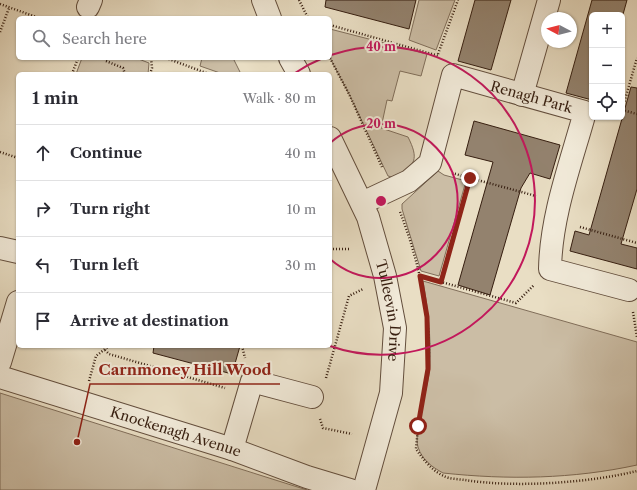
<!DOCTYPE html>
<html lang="en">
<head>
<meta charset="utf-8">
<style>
  body { margin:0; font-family:"Libre Caslon Text",serif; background:#f7f7f7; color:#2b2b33 }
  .controls { position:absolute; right:12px; top:12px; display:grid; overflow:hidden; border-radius:6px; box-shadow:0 1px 3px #0004 }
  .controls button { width:36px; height:36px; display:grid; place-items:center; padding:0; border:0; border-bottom:1px solid #e1e1e2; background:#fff; color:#2b2b33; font:20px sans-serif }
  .compass { position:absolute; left:541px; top:12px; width:36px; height:36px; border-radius:50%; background:#fff; box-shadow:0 1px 3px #0004; rotate:277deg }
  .stop { position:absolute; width:12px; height:12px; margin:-9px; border:3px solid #8f2418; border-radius:50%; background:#fff }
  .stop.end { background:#8f2418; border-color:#fff; box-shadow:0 1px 4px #0008 }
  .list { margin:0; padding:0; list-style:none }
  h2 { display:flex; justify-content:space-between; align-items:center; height:52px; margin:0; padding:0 16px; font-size:17px }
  h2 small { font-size:13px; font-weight:400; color:#7c7c81 }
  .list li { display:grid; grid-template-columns:26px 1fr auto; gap:12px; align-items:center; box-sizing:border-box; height:56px; padding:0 16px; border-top:1px solid #e1e1e2 }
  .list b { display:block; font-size:15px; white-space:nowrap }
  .list em { font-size:13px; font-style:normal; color:#7c7c81 }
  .icon { flex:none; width:22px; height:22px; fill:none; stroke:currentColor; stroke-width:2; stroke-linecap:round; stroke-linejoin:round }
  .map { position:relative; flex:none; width:637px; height:490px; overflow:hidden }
  .search { position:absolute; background:#fff; box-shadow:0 1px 3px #0004; left:16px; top:16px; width:316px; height:44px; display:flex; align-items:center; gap:10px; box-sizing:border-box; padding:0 14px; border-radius:6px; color:#7c7c81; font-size:15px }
  .panel { position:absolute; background:#fff; box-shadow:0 1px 3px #0004; left:16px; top:72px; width:316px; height:276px; border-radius:6px }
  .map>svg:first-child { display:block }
</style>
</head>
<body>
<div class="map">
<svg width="637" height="490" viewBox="0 0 637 490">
  <rect width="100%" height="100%" fill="#e9dec4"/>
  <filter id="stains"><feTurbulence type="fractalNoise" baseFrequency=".005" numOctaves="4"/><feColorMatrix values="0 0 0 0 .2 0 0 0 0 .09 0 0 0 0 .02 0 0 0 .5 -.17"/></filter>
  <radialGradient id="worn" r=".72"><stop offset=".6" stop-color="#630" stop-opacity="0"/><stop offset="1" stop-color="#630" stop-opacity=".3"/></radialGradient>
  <!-- green -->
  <g fill="#cbbda5" stroke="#806e5a">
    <polygon points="419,0 455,0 436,50 409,40"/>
    <path d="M330,29l97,25 -6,22 -21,-5 -8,30 -5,-1 -6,28 27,9c11,22 8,28 -13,41l-7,-2 -39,-82 -19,-36z"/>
    <polygon points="82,58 136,58 149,63 148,74 76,74"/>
    <polygon points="202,58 233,58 241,74 223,74 200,66"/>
    <polygon points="438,171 444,175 466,181 439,276 421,271 402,209 402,204"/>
    <path d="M423,281l214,61v123c-64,14 -129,15 -194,8 -11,-6 -21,-13 -25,-26 -5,-15 11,-62 12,-81 1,-29 -2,-57 -7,-85z"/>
    <polygon points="0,393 307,490 0,490"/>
  </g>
  <!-- building -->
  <g fill="#93826e" stroke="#361e10">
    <polygon points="326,0 416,0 409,29 325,7"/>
    <polygon points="475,0 511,0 491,70 458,61"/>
    <polygon points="592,0 627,0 622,18 622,15 592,15 592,100 566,93"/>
    <polygon points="631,87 637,88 637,189 621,244 637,248 637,269 570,251 575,231 589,235"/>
    <polygon points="474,121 560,145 550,179 530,173 521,188 490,295 458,285 493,162 465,155"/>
    <polygon points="154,346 240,346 232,374 153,353"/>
  </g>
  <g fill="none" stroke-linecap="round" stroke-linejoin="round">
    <!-- minor casing -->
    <g stroke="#634e3d" stroke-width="24">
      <g id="minor">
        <polyline points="263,0 270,18"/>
        <polyline points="88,7 91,0"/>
        <polyline points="290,58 299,74"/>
        <polyline points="522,95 549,0"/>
        <path id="s1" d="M330,138l38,79 17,59 10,52 -4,65 -27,97"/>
        <path id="s2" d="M362,203l47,-22 21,-18 23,-88 132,37c-14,51 -34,103 -35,157l79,21"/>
        <polyline points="0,248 18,252"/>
        <polyline points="0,362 18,302"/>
        <path id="s3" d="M0,377l232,72 75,28 43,13"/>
        <polyline points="232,449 252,381 312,397"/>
      </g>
    </g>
    <!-- path -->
    <g stroke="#361e10" stroke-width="2.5" stroke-dasharray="1 2" stroke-linecap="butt">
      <polyline points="299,0 308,18"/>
      <polyline points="0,4 39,18"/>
      <polyline points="330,25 439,56"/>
      <polyline points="0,32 9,8"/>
      <polyline points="438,54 458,0"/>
      <polyline points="106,58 106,61 123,68 125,74"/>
      <polyline points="166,58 209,74"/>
      <polyline points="330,58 349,94 382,167"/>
      <polyline points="72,74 78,58"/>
      <polyline points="150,74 152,68 151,58"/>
      <polyline points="622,110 637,58"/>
      <polyline points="622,110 637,114"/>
      <polyline points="0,152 18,158"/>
      <polyline points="452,173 536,196"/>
      <path d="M400,212c18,45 33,110 28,158 -4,27 -10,52 -12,79 7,10 16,22 28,27 5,3 14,3 21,4 50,8 123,3 172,-9"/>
      <polyline points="580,227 637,243"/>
      <polyline points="330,249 351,249"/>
      <polyline points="420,276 516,303 534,285"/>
      <polyline points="441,282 470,178"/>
      <polyline points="633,312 637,337"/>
      <polyline points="242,346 245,358"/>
      <polyline points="105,350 109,354 225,388"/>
      <polyline points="326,378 349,296 363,289"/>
      <polyline points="89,381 96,356 109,346"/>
      <polyline points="320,419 323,428 352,434"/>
    </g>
    <!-- minor -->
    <use href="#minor" stroke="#f1ead9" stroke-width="22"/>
  </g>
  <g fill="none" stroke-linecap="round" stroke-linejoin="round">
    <!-- route -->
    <polyline stroke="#8f2418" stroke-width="5" points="418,426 428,369 427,317 420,276 441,282 470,178"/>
  </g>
  <!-- distance rings -->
  <g fill="none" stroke="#c2185b" stroke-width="2">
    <path d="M330 143A77 77 0 1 1 330 259"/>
    <path d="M295 73A154 154 0 0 1 323 58M331 55A154 154 0 1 1 330 346"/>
  </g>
  <g text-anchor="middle" stroke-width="4" stroke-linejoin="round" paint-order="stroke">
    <!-- street labels -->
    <g font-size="14" fill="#361e10" stroke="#f1ead9">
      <text dy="5" stroke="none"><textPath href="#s2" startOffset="252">Renagh Park</textPath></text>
      <text dy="5" stroke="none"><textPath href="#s1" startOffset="184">Tulleevin Drive</textPath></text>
      <text dy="5" stroke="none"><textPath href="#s3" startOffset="184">Knockenagh Avenue</textPath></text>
    </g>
  </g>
  <circle cx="381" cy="201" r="6" fill="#c2185b" stroke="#f1ead9" stroke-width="2"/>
  <g font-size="12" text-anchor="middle" font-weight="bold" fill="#c2185b" stroke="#f1ead9" stroke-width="4" stroke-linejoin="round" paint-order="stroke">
    <text x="381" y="51">40 m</text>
    <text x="381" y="128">20 m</text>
  </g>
  <!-- callouts -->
  <path fill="none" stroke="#8f2418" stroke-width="1.5" d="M77 442L90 384H280"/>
  <circle fill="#8f2418" stroke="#f1ead9" stroke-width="1.5" cx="77" cy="442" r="4"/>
  <g font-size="15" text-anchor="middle" font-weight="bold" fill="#8f2418" stroke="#f1ead9" stroke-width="4" stroke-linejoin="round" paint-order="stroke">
    <text x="185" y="375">Carnmoney Hill Wood</text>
  </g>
  <rect width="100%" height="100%" filter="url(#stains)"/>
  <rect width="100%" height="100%" fill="url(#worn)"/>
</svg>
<div class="controls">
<button>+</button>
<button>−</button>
<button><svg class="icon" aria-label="locate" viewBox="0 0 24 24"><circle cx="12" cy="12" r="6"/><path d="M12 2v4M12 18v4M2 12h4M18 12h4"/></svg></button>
</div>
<svg class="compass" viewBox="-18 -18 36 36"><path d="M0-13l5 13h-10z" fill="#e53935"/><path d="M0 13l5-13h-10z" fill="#7c7c81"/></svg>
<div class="stop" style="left:418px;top:426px"></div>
<div class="stop end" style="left:470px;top:178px"></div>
<div class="search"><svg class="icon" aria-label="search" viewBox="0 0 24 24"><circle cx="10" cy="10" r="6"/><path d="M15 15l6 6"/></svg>Search here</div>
<section class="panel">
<h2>1 min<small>Walk · 80 m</small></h2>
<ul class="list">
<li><svg class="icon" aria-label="ahead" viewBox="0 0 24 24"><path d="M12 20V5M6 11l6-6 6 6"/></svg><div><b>Continue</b></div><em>40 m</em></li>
<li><svg class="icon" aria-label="right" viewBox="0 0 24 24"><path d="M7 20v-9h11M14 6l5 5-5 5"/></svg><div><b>Turn right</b></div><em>10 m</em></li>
<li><svg class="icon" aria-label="left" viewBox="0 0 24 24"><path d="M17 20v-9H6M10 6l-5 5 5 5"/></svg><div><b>Turn left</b></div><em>30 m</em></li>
<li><svg class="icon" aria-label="arrive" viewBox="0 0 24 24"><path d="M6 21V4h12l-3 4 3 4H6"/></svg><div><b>Arrive at destination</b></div></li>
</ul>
</section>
</div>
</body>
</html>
